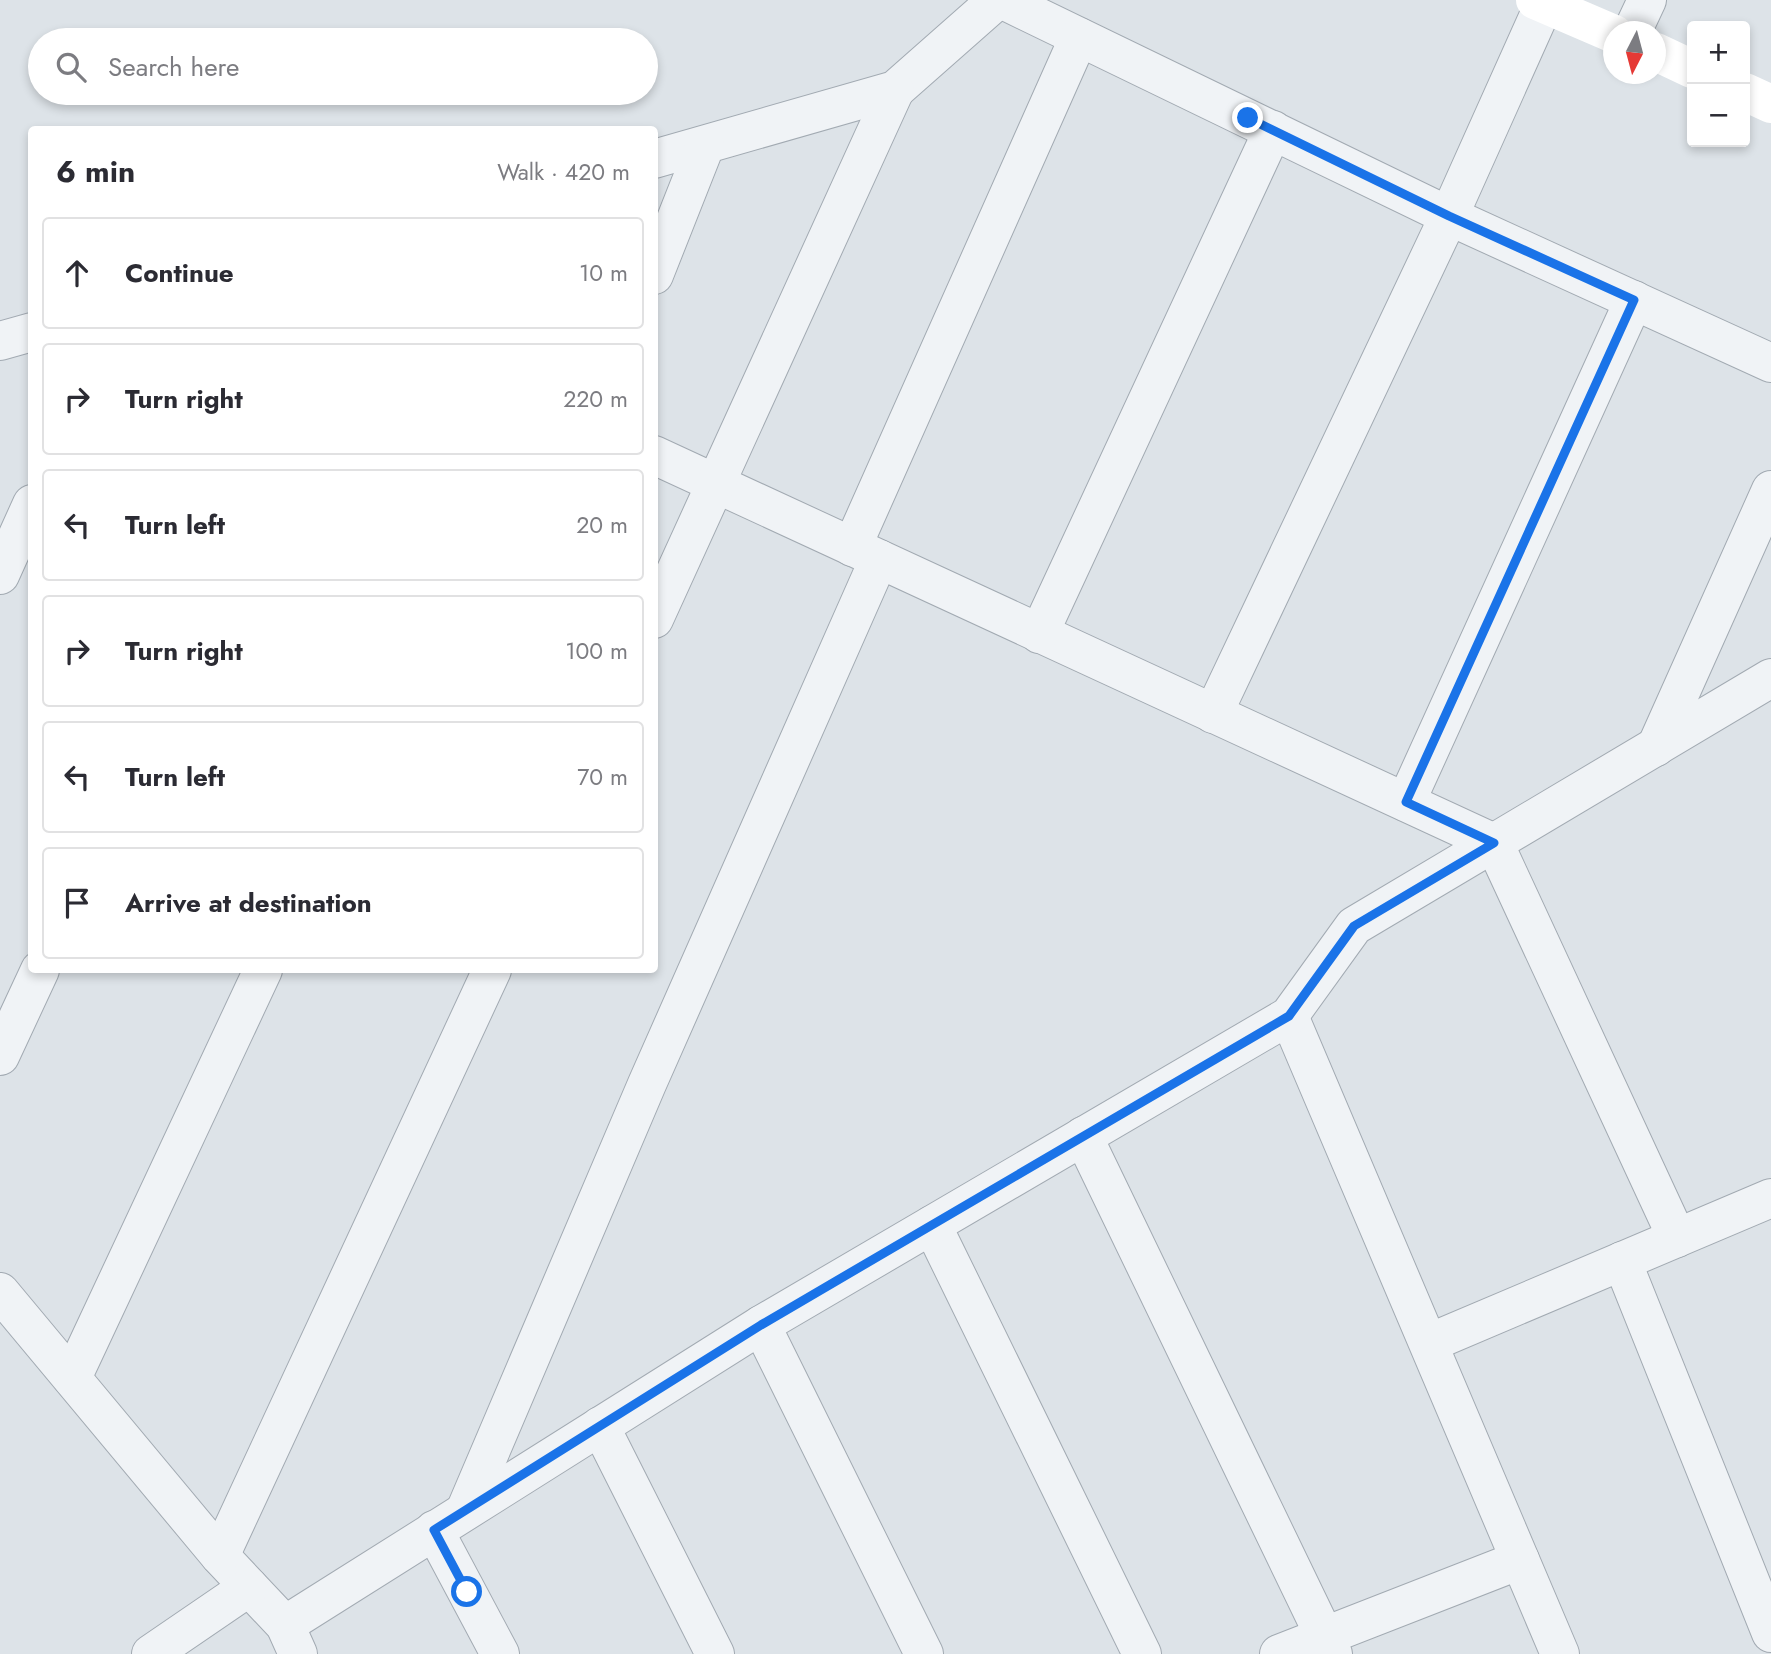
<!DOCTYPE html>
<html lang="en">
<head>
<meta charset="utf-8">
<style>
  body { margin:0; font-family:Jost,sans-serif; background:#f2f2f3; color:#2b2b33 }
  .controls { position:absolute; right:21px; top:21px; display:grid; overflow:hidden; border-radius:7px; box-shadow:0 4px 10px #0003 }
  .controls button { width:63px; height:63px; display:grid; place-items:center; padding:0; border:0; border-bottom:2px solid #e1e1e2; background:#fff; color:#2b2b33; font:35px sans-serif }
  .compass { position:absolute; left:1603px; top:21px; width:63px; height:63px; border-radius:50%; background:#fff; box-shadow:0 4px 10px #0003; rotate:186deg }
  .stop { position:absolute; width:21px; height:21px; margin:-16px; border:5px solid #1a73e8; border-radius:50%; background:#fff }
  .stop.end { background:#1a73e8; border-color:#fff; box-shadow:0 2px 7px #0008 }
  .list { margin:0; padding:0; list-style:none }
  h2 { display:flex; justify-content:space-between; align-items:center; height:91px; margin:0; padding:0 28px; font-size:30px }
  h2 small { font-size:23px; font-weight:400; color:#7c7c81 }
  .list li { display:grid; grid-template-columns:46px 1fr auto; gap:21px; align-items:center; box-sizing:border-box; height:112px; margin:0 14px 14px; padding:0 14px; border:2px solid #e1e1e2; border-radius:7px }
  .list b { display:block; font-size:26px; white-space:nowrap }
  .list em { font-size:23px; font-style:normal; color:#7c7c81 }
  .icon { flex:none; width:38px; height:38px; fill:none; stroke:currentColor; stroke-width:2; stroke-linecap:round; stroke-linejoin:round }
  .map { position:relative; flex:none; width:1771px; height:1654px; overflow:hidden }
  .search { position:absolute; background:#fff; box-shadow:0 4px 10px #0003; left:28px; top:28px; width:630px; height:77px; display:flex; align-items:center; gap:18px; box-sizing:border-box; padding:0 24px; border-radius:38px; color:#7c7c81; font-size:26px }
  .panel { position:absolute; background:#fff; box-shadow:0 4px 10px #0003; left:28px; top:126px; width:630px; height:847px; border-radius:7px }
  .map>svg:first-child { display:block }
</style>
</head>
<body>
<div class="map">
<svg width="1771" height="1654" viewBox="0 0 1771 1654">
  <rect width="100%" height="100%" fill="#dde3e8"/>
  <g fill="none" stroke-linecap="round" stroke-linejoin="round">
    <!-- street casing -->
    <g stroke="#a2aab2" stroke-width="40">
      <g id="street">
        <polyline points="1003,0 1449,216 1771,363"/>
        <polyline points="1632,32 1647,0"/>
        <polyline points="654,159 895,90 997,0"/>
        <polyline points="654,275 705,146"/>
        <polyline points="0,341 32,332"/>
        <polyline points="654,455 1494,843 1677,1238"/>
        <polyline points="852,547 1079,37"/>
        <polyline points="0,575 32,504"/>
        <polyline points="654,619 895,90"/>
        <polyline points="1039,634 1273,130"/>
        <polyline points="1213,714 1449,216 1544,4"/>
        <polyline points="1656,747 1771,490"/>
        <polyline points="1406,802 1634,300"/>
        <polyline points="1289,1016 1560,1654"/>
        <polyline points="0,1056 40,970"/>
        <polyline points="1083,1136 1333,1654"/>
        <polyline points="932,1225 1142,1654"/>
        <polyline points="1622,1261 1771,1633"/>
        <polyline points="0,1292 220,1556 285,1625 298,1654"/>
        <polyline points="761,1325 924,1654"/>
        <polyline points="1429,1343 1771,1198"/>
        <polyline points="72,1378 263,970"/>
        <polyline points="600,1426 715,1654"/>
        <polyline points="465,1511 647,1084 879,559"/>
        <polyline points="434,1530 500,1654"/>
        <polyline points="220,1556 492,970"/>
        <polyline points="285,1625 761,1325 1289,1016 1354,926 1771,678"/>
        <polyline points="151,1654 249,1587"/>
        <polyline points="1279,1654 1520,1560"/>
      </g>
    </g>
    <!-- street -->
    <use href="#street" stroke="#f0f3f6" stroke-width="38"/>
    <!-- secondary -->
    <g stroke="#fff" stroke-width="38">
      <polyline points="1535,0 1614,34"/>
      <polyline points="1656,52 1692,69"/>
      <polyline points="1745,92 1771,104"/>
    </g>
  </g>
  <g fill="none" stroke-linecap="round" stroke-linejoin="round">
    <!-- route -->
    <polyline stroke="#1a73e8" stroke-width="9" points="467,1592 434,1530 761,1325 1289,1016 1354,926 1494,843 1406,802 1634,300 1449,216 1248,118"/>
  </g>
</svg>
<div class="controls">
<button>+</button>
<button>−</button>
</div>
<svg class="compass" viewBox="-18 -18 36 36"><path d="M0-13l5 13h-10z" fill="#e53935"/><path d="M0 13l5-13h-10z" fill="#7c7c81"/></svg>
<div class="stop" style="left:467px;top:1592px"></div>
<div class="stop end" style="left:1248px;top:118px"></div>
<div class="search"><svg class="icon" aria-label="search" viewBox="0 0 24 24"><circle cx="10" cy="10" r="6"/><path d="M15 15l6 6"/></svg>Search here</div>
<section class="panel">
<h2>6 min<small>Walk · 420 m</small></h2>
<ul class="list">
<li><svg class="icon" aria-label="ahead" viewBox="0 0 24 24"><path d="M12 20V5M6 11l6-6 6 6"/></svg><div><b>Continue</b></div><em>10 m</em></li>
<li><svg class="icon" aria-label="right" viewBox="0 0 24 24"><path d="M7 20v-9h11M14 6l5 5-5 5"/></svg><div><b>Turn right</b></div><em>220 m</em></li>
<li><svg class="icon" aria-label="left" viewBox="0 0 24 24"><path d="M17 20v-9H6M10 6l-5 5 5 5"/></svg><div><b>Turn left</b></div><em>20 m</em></li>
<li><svg class="icon" aria-label="right" viewBox="0 0 24 24"><path d="M7 20v-9h11M14 6l5 5-5 5"/></svg><div><b>Turn right</b></div><em>100 m</em></li>
<li><svg class="icon" aria-label="left" viewBox="0 0 24 24"><path d="M17 20v-9H6M10 6l-5 5 5 5"/></svg><div><b>Turn left</b></div><em>70 m</em></li>
<li><svg class="icon" aria-label="arrive" viewBox="0 0 24 24"><path d="M6 21V4h12l-3 4 3 4H6"/></svg><div><b>Arrive at destination</b></div></li>
</ul>
</section>
</div>
</body>
</html>
